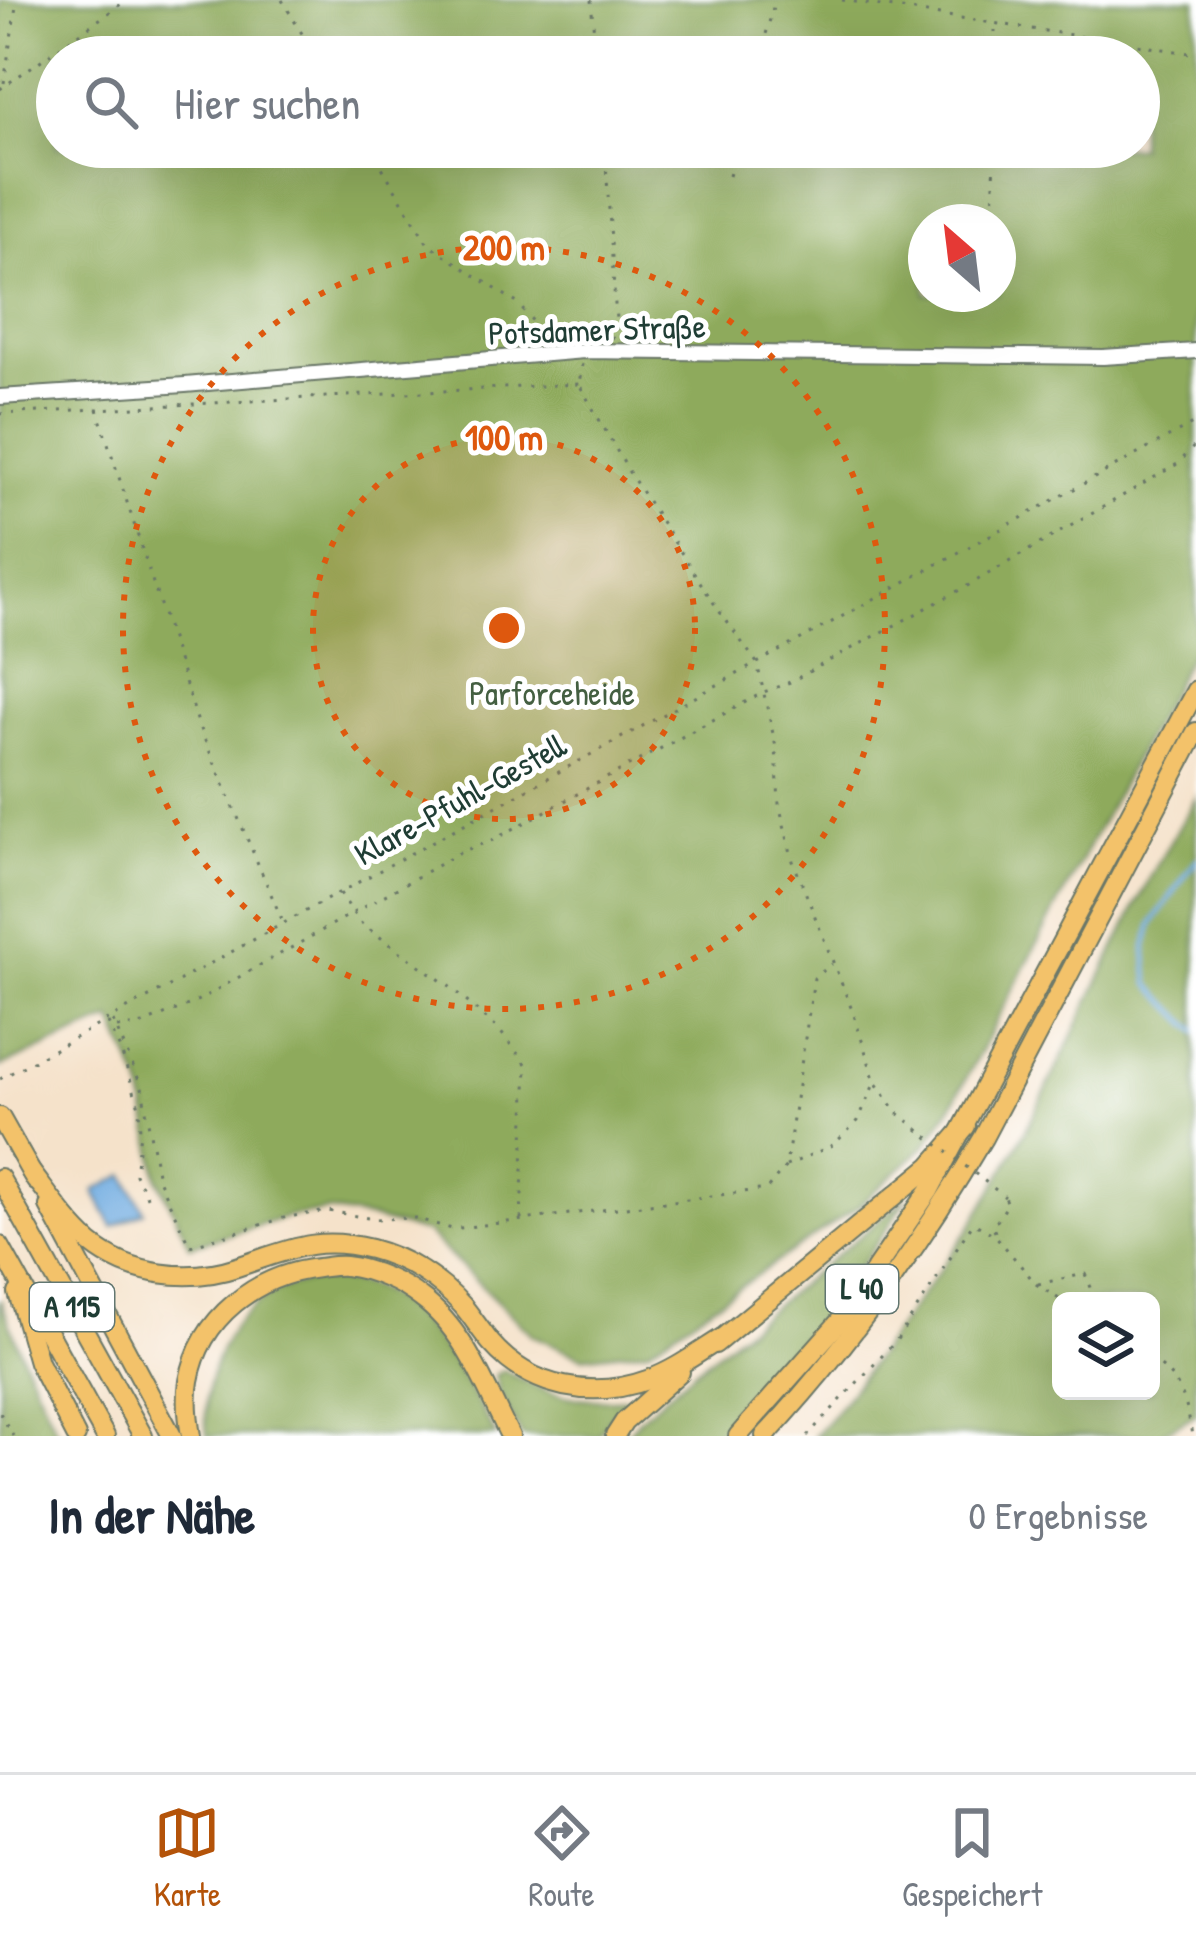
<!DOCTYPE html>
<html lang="de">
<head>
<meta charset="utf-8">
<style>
  body { margin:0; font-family:"Patrick Hand",sans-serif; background:#f6f6f7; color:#1f2937 }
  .controls { position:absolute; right:36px; bottom:36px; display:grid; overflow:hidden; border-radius:18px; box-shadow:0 12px 48px #0002 }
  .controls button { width:108px; height:108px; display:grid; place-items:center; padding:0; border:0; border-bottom:3px solid #e0e1e3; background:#fff; color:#1f2937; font:60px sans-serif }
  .compass { position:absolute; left:908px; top:204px; width:108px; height:108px; border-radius:50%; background:#fff; box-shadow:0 12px 48px #0002; rotate:332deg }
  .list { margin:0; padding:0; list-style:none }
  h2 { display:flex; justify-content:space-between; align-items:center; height:156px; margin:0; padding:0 48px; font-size:51px }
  h2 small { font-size:39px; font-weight:400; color:#747a83 }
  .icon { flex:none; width:66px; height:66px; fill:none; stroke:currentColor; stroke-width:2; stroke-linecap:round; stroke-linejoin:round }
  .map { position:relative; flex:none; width:1196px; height:1436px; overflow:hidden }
  .search { position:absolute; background:#fff; box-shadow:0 12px 48px #0002; left:36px; right:36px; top:36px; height:132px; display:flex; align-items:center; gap:30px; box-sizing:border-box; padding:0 42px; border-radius:66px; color:#747a83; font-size:45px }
  .sheet { height:336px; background:#fff }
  nav { display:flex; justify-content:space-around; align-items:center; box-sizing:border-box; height:168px; border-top:3px solid #e0e1e3; background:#fff; font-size:33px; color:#747a83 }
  nav a { display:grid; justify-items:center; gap:6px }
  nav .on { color:#b45309 }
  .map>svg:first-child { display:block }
</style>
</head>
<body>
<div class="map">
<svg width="1196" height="1436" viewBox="0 0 1196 1436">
  <rect width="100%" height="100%" fill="#fff"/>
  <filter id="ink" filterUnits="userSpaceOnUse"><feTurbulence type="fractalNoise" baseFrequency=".00833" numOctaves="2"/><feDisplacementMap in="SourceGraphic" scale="24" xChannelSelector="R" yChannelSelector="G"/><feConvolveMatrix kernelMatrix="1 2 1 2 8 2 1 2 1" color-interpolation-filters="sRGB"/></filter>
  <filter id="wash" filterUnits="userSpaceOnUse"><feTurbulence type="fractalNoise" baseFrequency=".004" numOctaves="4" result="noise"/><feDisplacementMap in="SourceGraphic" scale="48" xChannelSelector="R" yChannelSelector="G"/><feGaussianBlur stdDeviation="2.7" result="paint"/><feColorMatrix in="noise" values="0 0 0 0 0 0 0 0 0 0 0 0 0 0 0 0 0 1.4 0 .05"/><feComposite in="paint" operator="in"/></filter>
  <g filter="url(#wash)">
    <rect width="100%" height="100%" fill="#f5e2ca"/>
    <!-- forest -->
    <g fill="#8eaa5c" stroke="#567448" stroke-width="3" fill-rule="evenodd">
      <path d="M0,0h1196v643l-245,464 -26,39 -68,61 -209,142 -66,8 -50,-22 -105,-102 -53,-14 -46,-8 -41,6 -97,29 -32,-67 -16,-92 -30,-68 -112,48zM57,57h1082v90h-1082zM926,222h72v72h-72z"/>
      <path d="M1196,798v616l-39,22h-343l20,-22 134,-183c71,-113 121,-235 182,-353 14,-27 31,-53 46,-80zM1061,1301h90v90h-90z"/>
      <path d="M908,1197c-56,86 -121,166 -193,239h-89l14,-18 54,-47z"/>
      <path d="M323,1280c20,1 38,2 56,11 52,25 90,95 117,145h-289c-7,-56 17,-119 70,-145 14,-7 32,-9 46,-11z"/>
      <polygon points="0,1299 23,1358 59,1436 0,1436"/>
      <path d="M504,1370c45,28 75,32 127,28l-21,20 -12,18h-76l-23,-43 -4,-18z"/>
    </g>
    <!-- water -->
    <polygon fill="#6fabe0" stroke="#47748a" stroke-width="3" points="125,1175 144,1211 113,1227 94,1191"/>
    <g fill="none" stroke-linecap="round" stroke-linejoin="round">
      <!-- stream -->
      <polyline stroke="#6fabe0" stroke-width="4.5" points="1196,860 1152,924 1146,948 1149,984 1196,1031"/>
    </g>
  </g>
  <g filter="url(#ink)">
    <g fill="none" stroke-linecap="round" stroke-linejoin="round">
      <!-- tertiary casing -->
      <g stroke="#6a7768" stroke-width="18">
        <polyline id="tertiary" points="0,397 185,385 584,351 1103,357 1196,351"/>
      </g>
      <!-- trunk casing -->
      <g stroke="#6a7768" stroke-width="22">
        <g id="trunk">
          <polyline points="738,1436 840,1321 929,1191 1196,690"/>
          <path d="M765,1436c85,-91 155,-191 218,-298l213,-406"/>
        </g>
      </g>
      <!-- motorway casing -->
      <g stroke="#6a7768" stroke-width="22">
        <g id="motorway">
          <polyline points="0,1117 36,1181"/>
          <path d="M31,1172c17,22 38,53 59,71 40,33 99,40 147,24 52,-17 78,-32 134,-18 35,9 68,30 92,57 10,12 18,25 28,37 40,46 102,57 159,36 25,-9 49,-27 72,-41"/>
          <polyline points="0,1178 143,1436"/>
          <polyline points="49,1206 172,1436"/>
          <polyline points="0,1246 105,1436"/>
          <polyline points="18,1293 38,1362 76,1436"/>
          <polyline points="715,1344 931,1166 966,1126"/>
          <path d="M191,1436c-3,-18 -5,-37 -2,-55 11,-64 68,-106 129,-113 9,-1 19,-3 27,-2 26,3 56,16 76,32 44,32 65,91 89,138"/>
          <polyline points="615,1436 624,1422 680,1372"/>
          <polyline points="766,1436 769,1432"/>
        </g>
      </g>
      <!-- path -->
      <g stroke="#6a7768" stroke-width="3" stroke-dasharray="3 9" stroke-linecap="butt">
        <polyline points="282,0 316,57"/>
        <polyline points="591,0 596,57"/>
        <polyline points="842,0 1196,54"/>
        <polyline points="760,57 775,0"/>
        <polyline points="995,57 995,26"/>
        <polyline points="4,83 17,0"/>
        <polyline points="0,89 127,0"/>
        <polyline points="370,147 428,244 517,303 548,339"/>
        <polyline points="605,147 617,336"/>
        <polyline points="729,176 737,147"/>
        <polyline points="993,222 995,147"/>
        <polyline points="998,246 1006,265"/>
        <polyline points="599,337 679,338"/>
        <polyline points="582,364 579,384 629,472 717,608 757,663 776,747 779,804 793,861 854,1015 875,1082 898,1113 918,1129"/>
        <polyline points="97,409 200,729 283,922"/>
        <polyline points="0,414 579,384"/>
        <polyline points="340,893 359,922 450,987 499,1030 527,1065 521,1219"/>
        <polyline points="113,1021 142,1087 158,1179 190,1246 287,1217 328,1211 374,1219 415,1218 452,1229 767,1189 786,1166 814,978 832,964"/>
        <polyline points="108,1023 121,1051 139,1106 140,1133 135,1174 151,1204"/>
        <polyline points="117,1028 143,1024 193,1003 463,851 493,840 764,692 790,682 969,585 1179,463 1196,444"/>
        <polyline points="0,1079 1196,422"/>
        <polyline points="786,1166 833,1145 858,1121 874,1084"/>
        <polyline points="995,1232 993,1227 1008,1204 1005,1197"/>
        <polyline points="1038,1284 1085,1274 1097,1301"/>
        <path d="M1151,1359c30,19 36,44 41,77"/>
        <polyline points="0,1413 13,1436"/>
        <polyline points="807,1436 896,1341 973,1223 995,1235 1036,1284 1062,1301"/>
      </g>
      <!-- tertiary -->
      <use href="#tertiary" stroke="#fff" stroke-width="14"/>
      <!-- trunk -->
      <use href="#trunk" stroke="#f3c26a" stroke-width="18"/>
      <!-- motorway -->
      <use href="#motorway" stroke="#f3c26a" stroke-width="18"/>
      <!-- path-bridge -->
      <polyline stroke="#6a7768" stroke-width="3" stroke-dasharray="3 9" stroke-linecap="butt" points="918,1129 1005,1197"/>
    </g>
  </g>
  <!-- distance rings -->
  <circle cx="504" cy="628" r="191" fill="#de580e" fill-opacity=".12"/>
  <g fill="none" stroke="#de580e" stroke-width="6" stroke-dasharray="6 12">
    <circle cx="504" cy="628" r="191"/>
    <circle cx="504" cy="628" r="381"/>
  </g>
  <g text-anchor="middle" stroke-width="10" stroke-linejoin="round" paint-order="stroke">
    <!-- shield labels -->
    <g fill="#fff" stroke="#627771" stroke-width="3">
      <rect x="826" y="1265" width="72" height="48" rx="9"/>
      <rect x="30" y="1283" width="84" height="48" rx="9"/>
    </g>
    <g font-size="30" font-weight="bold" fill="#1f3d34">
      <text x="862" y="1299">L 40</text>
      <text x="72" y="1317">A 115</text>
    </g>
    <!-- street labels -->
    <g font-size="33" fill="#1f3d34" stroke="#fff">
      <text transform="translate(597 329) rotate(-2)" y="12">Potsdamer Straße</text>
      <text transform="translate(460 799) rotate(-29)" y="12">Klare-Pfuhl-Gestell</text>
    </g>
    <!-- park labels -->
    <g font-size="33" fill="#445f41" stroke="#fff">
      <text x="552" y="705">Parforceheide</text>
    </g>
  </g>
  <circle cx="504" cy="628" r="18" fill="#de580e" stroke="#fff" stroke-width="6"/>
  <g font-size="36" text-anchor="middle" font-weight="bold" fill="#de580e" stroke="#fff" stroke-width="10" stroke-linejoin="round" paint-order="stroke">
    <text x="504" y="260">200 m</text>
    <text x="504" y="450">100 m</text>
  </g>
</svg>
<div class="controls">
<button><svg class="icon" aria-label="layers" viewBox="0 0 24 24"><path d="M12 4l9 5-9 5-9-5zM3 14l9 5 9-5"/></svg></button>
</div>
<svg class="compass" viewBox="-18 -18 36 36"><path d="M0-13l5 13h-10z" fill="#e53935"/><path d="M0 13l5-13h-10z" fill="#747a83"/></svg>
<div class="search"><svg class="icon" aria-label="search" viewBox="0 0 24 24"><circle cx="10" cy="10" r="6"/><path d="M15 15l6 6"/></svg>Hier suchen</div>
</div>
<section class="sheet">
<h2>In der Nähe<small>0 Ergebnisse</small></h2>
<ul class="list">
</ul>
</section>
<nav>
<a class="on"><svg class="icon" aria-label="map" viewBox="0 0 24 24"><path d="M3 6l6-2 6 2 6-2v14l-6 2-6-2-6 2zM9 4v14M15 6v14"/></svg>Karte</a>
<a><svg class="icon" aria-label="directions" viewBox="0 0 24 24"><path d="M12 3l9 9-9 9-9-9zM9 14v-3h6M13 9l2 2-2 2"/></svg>Route</a>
<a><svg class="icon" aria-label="saved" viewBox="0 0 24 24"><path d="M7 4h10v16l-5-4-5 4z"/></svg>Gespeichert</a>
</nav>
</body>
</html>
